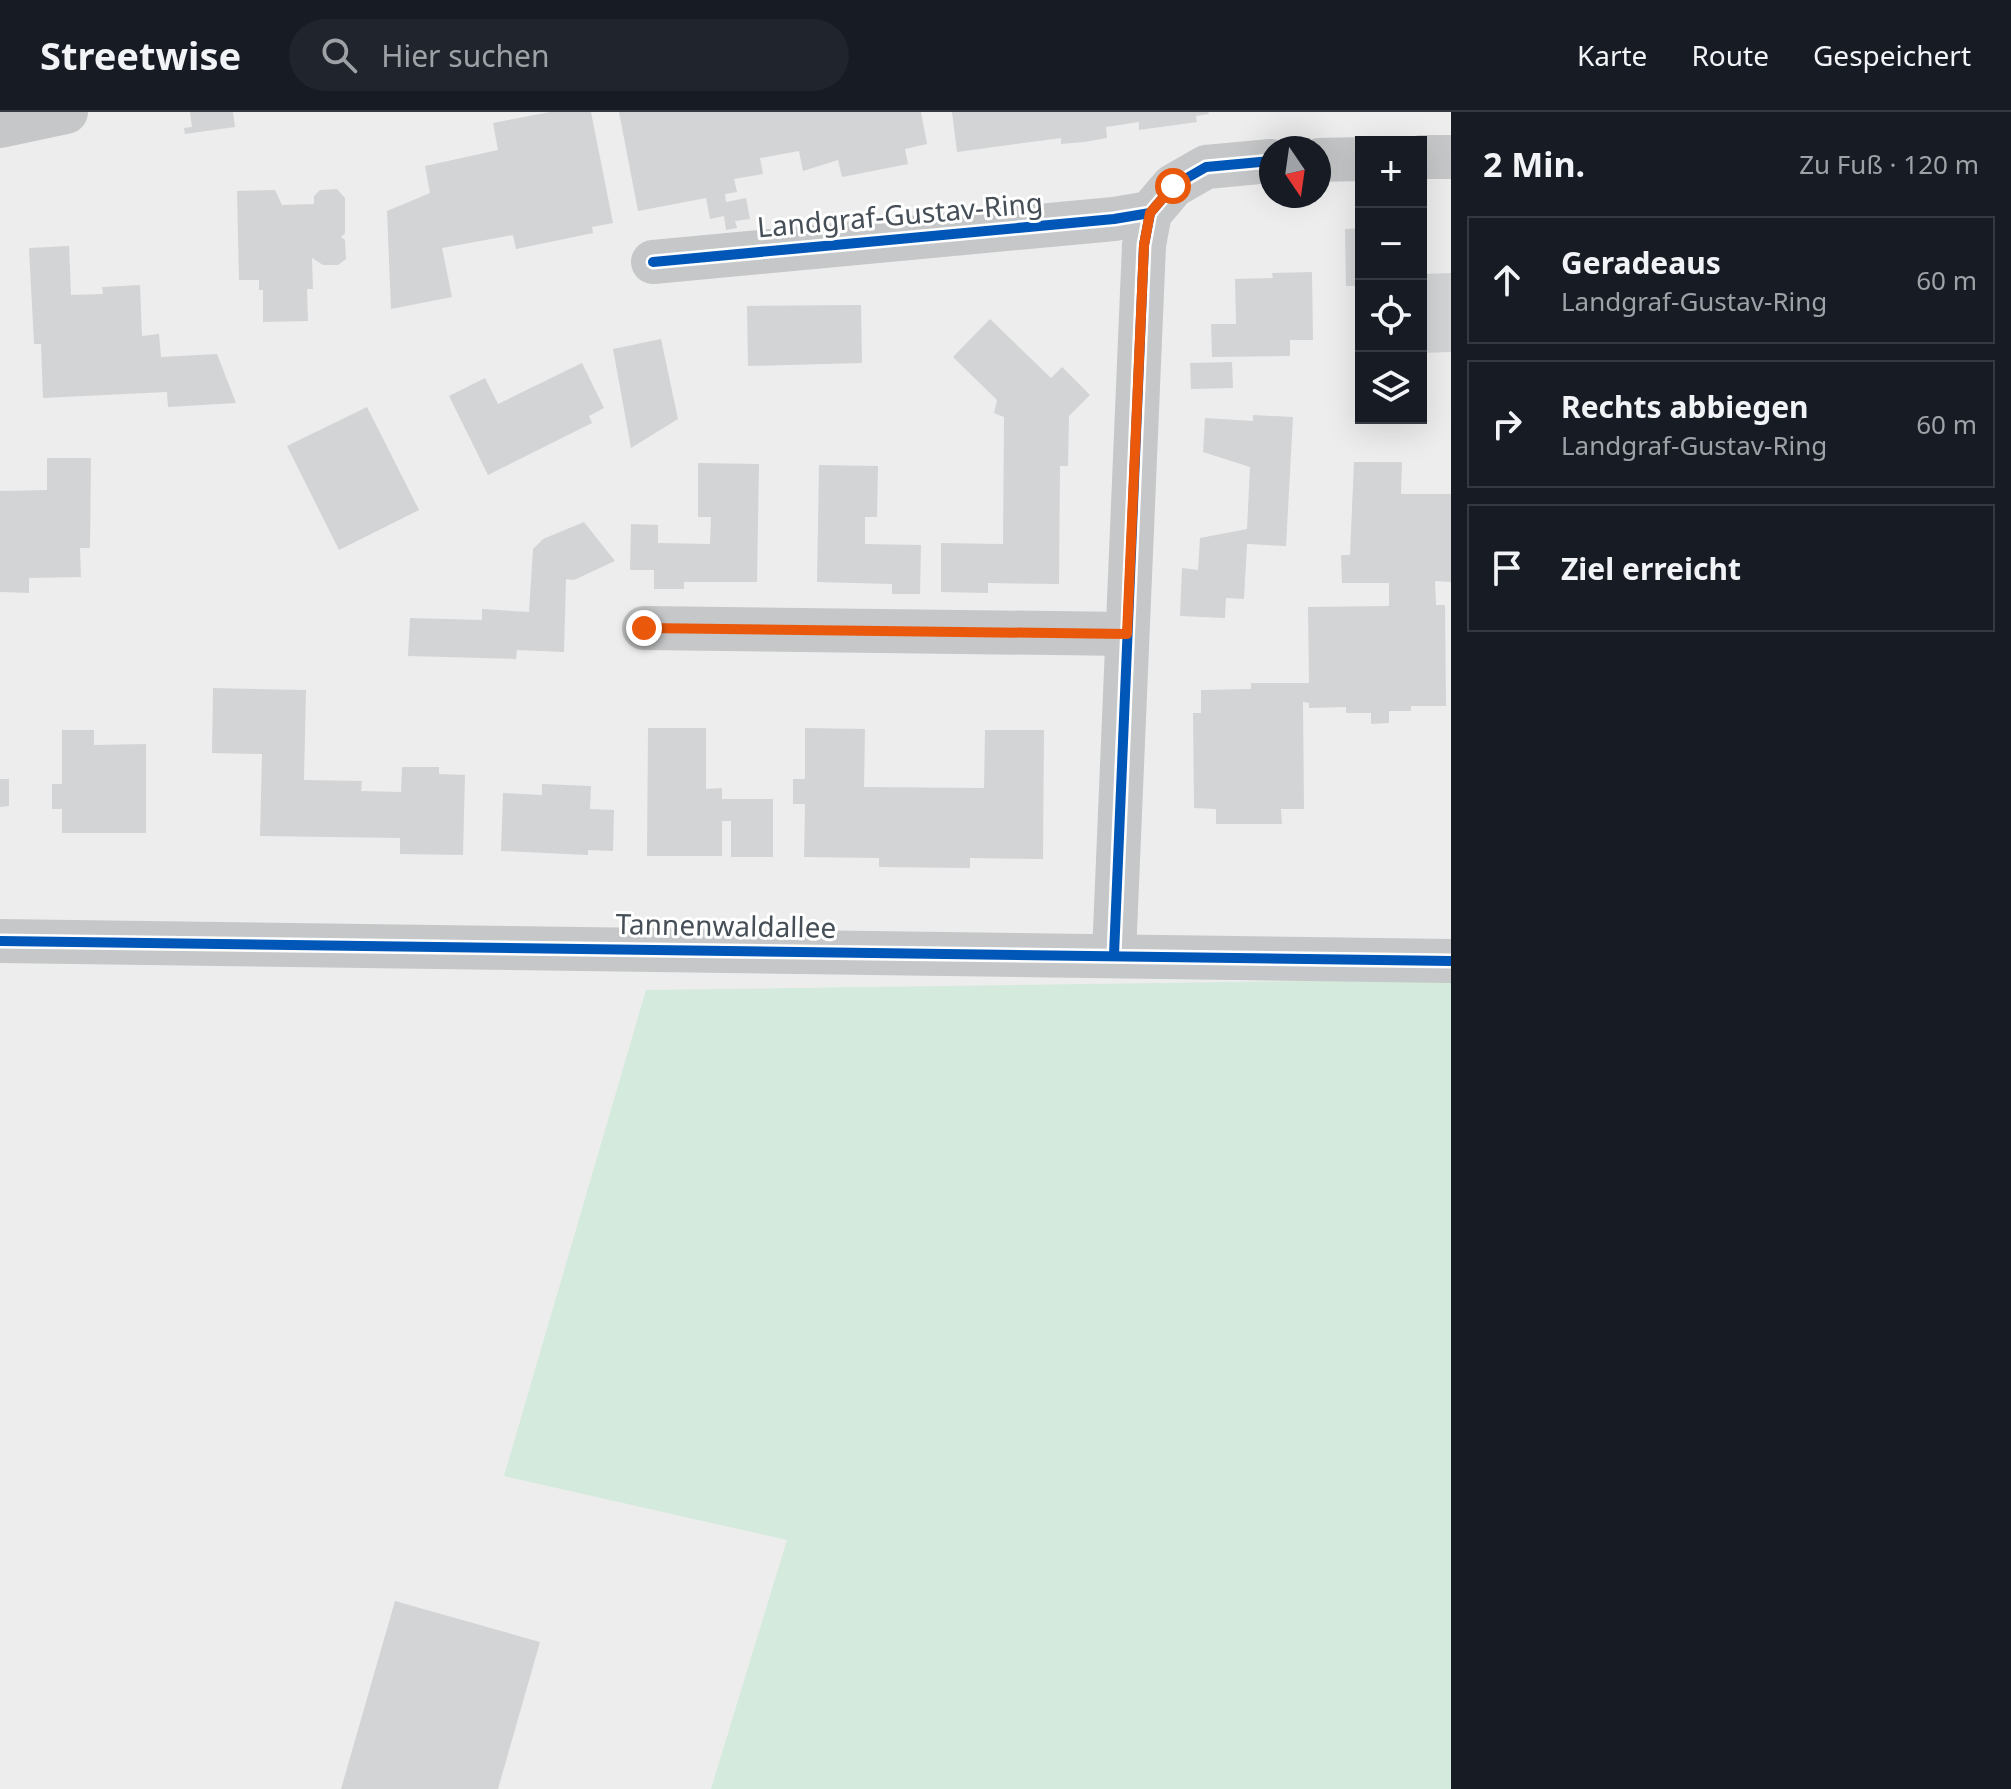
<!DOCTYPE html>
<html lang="de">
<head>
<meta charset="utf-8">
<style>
  body { margin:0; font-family:"Noto Sans",sans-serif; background:#20242c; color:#f1f3f6 }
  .controls { position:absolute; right:24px; top:24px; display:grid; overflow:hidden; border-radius:0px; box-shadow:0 8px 32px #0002 }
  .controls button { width:72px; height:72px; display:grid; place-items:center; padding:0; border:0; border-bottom:2px solid #363941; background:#171b24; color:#f1f3f6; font:40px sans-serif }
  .compass { position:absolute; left:1259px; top:24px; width:72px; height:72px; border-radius:50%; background:#171b24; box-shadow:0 8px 32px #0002; rotate:167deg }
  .stop { position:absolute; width:24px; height:24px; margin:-18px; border:6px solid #ea580c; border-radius:50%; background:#fff }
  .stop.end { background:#ea580c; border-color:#fff; box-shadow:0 2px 8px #0008 }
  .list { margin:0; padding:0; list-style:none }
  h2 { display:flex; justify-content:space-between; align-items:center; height:104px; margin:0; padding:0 32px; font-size:34px }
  h2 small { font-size:26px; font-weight:400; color:#9ea1a6 }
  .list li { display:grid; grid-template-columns:52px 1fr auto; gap:24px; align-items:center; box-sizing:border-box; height:128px; margin:0 16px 16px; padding:0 16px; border:2px solid #363941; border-radius:0px }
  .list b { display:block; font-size:30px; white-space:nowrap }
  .list p { margin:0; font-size:26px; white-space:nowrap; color:#9ea1a6 }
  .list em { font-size:26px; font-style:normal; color:#9ea1a6 }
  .icon { flex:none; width:44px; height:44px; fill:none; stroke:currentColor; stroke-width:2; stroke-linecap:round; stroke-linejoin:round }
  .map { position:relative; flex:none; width:1451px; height:1677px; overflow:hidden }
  header { display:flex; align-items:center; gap:48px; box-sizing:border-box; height:112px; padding:0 40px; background:#171b24; border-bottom:2px solid #363941 }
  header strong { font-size:38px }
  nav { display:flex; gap:44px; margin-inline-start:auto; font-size:28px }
  .search { width:560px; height:72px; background:#20242c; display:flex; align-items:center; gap:20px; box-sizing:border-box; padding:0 28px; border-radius:44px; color:#9ea1a6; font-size:30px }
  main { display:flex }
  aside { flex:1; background:#171b24 }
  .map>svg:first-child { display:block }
</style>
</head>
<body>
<header>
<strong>Streetwise</strong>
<div class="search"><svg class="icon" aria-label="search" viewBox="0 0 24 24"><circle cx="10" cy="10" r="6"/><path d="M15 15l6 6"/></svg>Hier suchen</div>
<nav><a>Karte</a><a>Route</a><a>Gespeichert</a></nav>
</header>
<main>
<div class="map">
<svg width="1451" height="1677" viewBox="0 0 1451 1677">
  <rect width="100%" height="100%" fill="#ededed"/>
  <!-- green -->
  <polygon fill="#d3eadc" points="1451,867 1451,1677 711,1677 787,1428 504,1364 646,878"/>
  <!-- building -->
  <g fill="#d3d4d6">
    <polygon points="190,0 233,0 235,15 185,22 184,16 192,15"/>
    <polygon points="550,0 591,0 613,111 592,115 593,121 516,137 513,123 442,136 452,185 391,197 387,99 430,81 425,54 498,38 493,11"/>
    <polygon points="619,0 921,0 927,32 905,37 908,52 842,65 838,48 803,59 799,39 760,46 763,62 734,67 737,80 725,82 726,90 746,86 750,107 735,109 737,116 726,118 724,104 710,107 706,86 638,99"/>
    <polygon points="952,0 1208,0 1209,2 1196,4 1197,10 1139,18 1139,10 1106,15 1107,26 1084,30 1061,32 1061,26 957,40"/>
    <polygon points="337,77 345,86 345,121 341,125 345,128 346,147 338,153 323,153 312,146 313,177 307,177 308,209 263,210 263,178 259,178 259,168 239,168 237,79 275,78 282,93 314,92 314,84 320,78"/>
    <polygon points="1361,116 1361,174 1346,174 1345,117"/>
    <polygon points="69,134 71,183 103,182 102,175 140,173 142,224 159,222 161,245 217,242 236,291 168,295 167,280 43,286 41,232 34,232 29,136"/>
    <polygon points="1312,160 1313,228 1290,228 1290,244 1212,245 1211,212 1236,212 1235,167 1273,166 1272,161"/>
    <polygon points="1451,161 1451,240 1421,241 1421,162"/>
    <polygon points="861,193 862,251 748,254 747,194"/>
    <polygon points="990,207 1051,266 1062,255 1090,283 1069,304 1068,354 1060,354 1059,472 988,471 988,481 941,480 941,431 1003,432 1004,305 994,301 997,288 953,245"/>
    <polygon points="661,227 678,307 631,336 613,237"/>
    <polygon points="1232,250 1233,276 1191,277 1190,251"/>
    <polygon points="582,251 604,296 589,304 592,311 488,363 449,284 485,266 498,292"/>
    <polygon points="367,295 419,398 339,438 287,334"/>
    <polygon points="1253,303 1293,305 1286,434 1247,432 1244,487 1226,486 1225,506 1180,504 1182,456 1198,458 1200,426 1247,417 1250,355 1203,340 1205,306 1253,309"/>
    <polygon points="47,346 91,346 90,436 80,436 81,465 29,466 29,481 0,480 0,379 47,378"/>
    <polygon points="1354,350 1402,350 1401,382 1451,382 1451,470 1435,469 1436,493 1445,493 1446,594 1411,594 1411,599 1389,599 1389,611 1371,612 1371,601 1346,601 1346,595 1309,596 1309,591 1303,590 1304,697 1281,697 1282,712 1216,712 1216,697 1194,696 1193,601 1201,601 1201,578 1251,577 1251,571 1309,571 1308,495 1389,494 1389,471 1342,471 1341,443 1350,443"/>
    <polygon points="698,351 759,352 757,470 684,470 684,477 654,477 654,458 630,458 631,412 658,413 658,431 710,432 711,405 698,405"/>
    <polygon points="819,353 878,354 877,405 865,405 865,432 921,433 920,482 892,482 892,472 817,470"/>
    <polygon points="584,410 615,449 574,468 566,467 564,540 517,538 516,547 408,544 410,506 482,508 482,497 529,500 533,437 543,427"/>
    <polygon points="213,576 306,578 304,668 362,669 361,679 401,680 402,655 439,655 439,662 465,663 463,743 400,742 400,726 260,724 262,642 212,641"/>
    <polygon points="648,616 706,616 706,677 722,676 722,687 773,687 773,745 731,745 731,709 722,709 722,744 647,744"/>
    <polygon points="805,616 865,617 864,675 984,676 985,618 1044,618 1043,747 970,746 970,756 879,755 879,746 804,745 805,692 793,692 793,667 805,667"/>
    <polygon points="62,618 94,618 94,633 146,632 146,721 62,721 62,697 52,697 52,672 62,672"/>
    <polygon points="0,667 9,667 9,694 0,695"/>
    <polygon points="542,672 591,674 590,697 614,698 613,739 588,738 588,743 501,739 503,681 542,683"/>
    <polygon points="395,1489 540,1530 498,1677 341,1677"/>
  </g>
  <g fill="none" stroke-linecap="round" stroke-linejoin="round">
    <!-- minor -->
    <g stroke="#c5c7c8" stroke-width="44">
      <polyline points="0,14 66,0"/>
      <polyline points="1421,45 1451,45"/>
      <polyline points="1319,48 1361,47"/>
      <polyline points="653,150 1114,107 1150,101"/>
      <polyline points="644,516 1127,522"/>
      <polyline points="0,829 1451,849"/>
      <polyline points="1114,843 1144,133 1150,101 1173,74 1206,55 1271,49"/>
    </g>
    <!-- cycleway casing -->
    <g stroke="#fff" stroke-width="15">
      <g id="cycleway">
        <polyline points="653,150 1114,107 1150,101"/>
        <polyline points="0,829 1451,849"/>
        <polyline points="1114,843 1144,133 1150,101 1173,74 1206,55 1271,49"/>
      </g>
    </g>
    <!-- cycleway -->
    <use href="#cycleway" stroke="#0057b8" stroke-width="10"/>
  </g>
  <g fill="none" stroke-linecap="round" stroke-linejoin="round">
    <!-- route -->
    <polyline stroke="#ea580c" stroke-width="10" points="644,516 1127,522 1144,133 1150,101 1173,74"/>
  </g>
  <g text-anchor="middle" stroke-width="6" stroke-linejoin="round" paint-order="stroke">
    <!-- street labels -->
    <g font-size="28" fill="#464f57" stroke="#fff">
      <text transform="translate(900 103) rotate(-5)" y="10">Landgraf-Gustav-Ring</text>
      <text transform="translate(726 814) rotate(1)" y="10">Tannenwaldallee</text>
    </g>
  </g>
</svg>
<div class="controls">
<button>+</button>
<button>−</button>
<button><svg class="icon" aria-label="locate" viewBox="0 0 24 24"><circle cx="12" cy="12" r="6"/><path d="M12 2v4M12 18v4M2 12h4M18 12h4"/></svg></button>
<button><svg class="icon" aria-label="layers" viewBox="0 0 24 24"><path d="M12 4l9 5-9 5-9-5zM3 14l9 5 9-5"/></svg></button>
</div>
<svg class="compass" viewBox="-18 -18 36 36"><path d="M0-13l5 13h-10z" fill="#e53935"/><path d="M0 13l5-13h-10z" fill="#9ea1a6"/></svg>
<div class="stop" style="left:1173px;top:74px"></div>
<div class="stop end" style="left:644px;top:516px"></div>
</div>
<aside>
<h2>2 Min.<small>Zu Fuß · 120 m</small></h2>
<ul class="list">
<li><svg class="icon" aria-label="ahead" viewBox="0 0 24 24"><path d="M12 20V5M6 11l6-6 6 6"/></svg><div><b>Geradeaus</b><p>Landgraf-Gustav-Ring</p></div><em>60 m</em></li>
<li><svg class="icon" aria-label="right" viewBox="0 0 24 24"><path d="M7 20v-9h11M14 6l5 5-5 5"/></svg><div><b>Rechts abbiegen</b><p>Landgraf-Gustav-Ring</p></div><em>60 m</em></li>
<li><svg class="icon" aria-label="arrive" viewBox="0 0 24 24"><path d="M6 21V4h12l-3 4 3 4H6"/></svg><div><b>Ziel erreicht</b></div></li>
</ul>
</aside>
</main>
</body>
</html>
